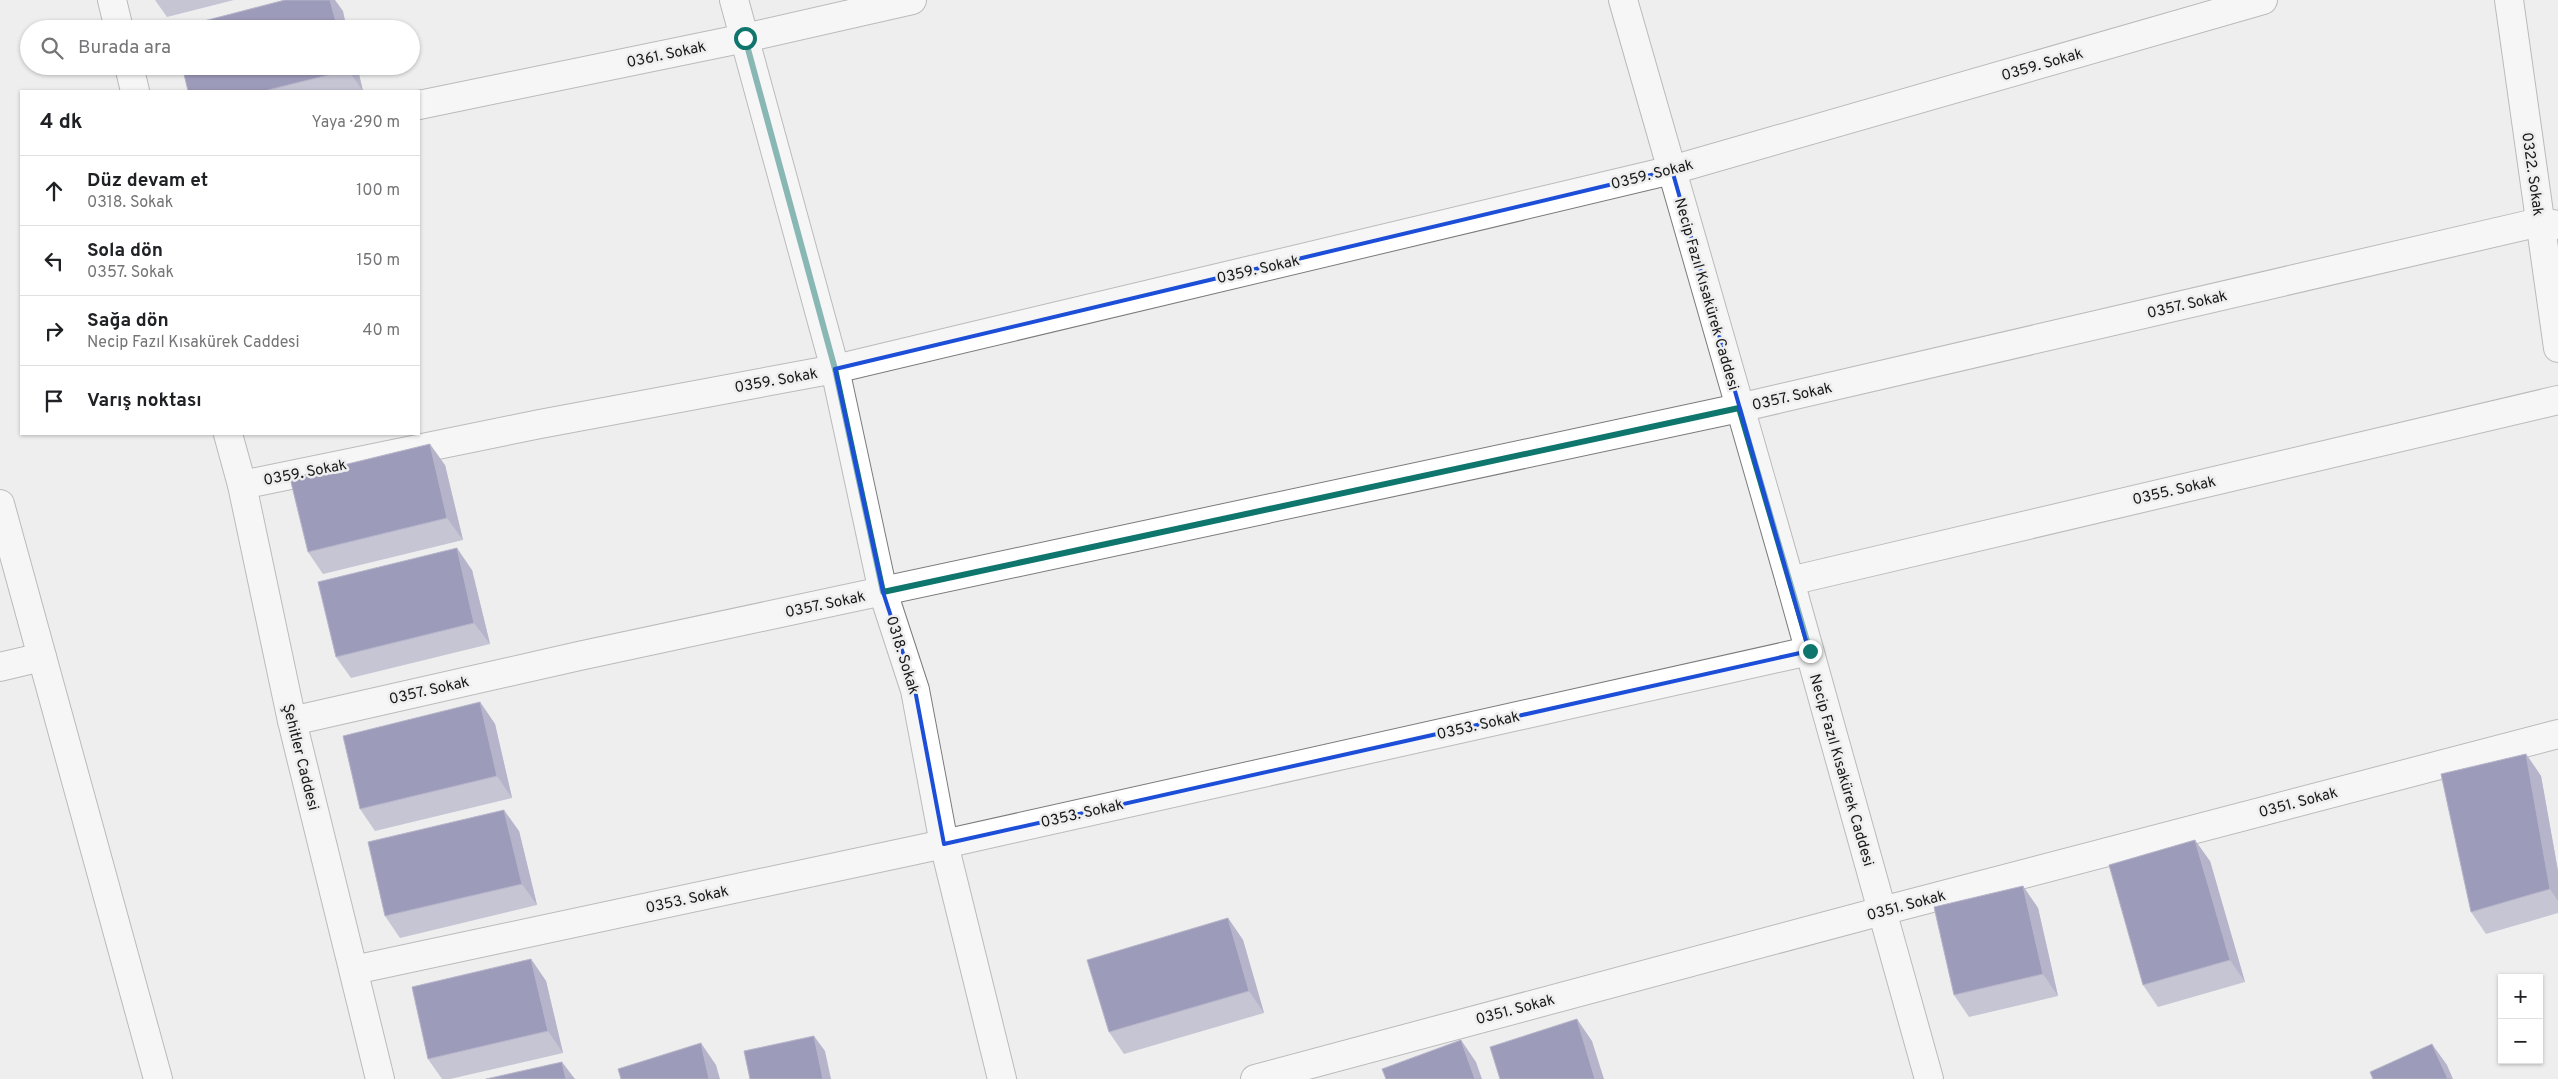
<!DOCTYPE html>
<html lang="tr">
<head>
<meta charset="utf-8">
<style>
  body { margin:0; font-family:Overpass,sans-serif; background:#f6f6f6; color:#202124 }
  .controls { position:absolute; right:15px; bottom:15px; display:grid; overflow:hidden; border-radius:0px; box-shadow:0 1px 4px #0004 }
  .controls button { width:45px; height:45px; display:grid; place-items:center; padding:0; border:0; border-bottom:1px solid #e0e0e0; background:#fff; color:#202124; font:25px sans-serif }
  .stop { position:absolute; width:15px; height:15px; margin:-11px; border:4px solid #0f766e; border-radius:50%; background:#fff }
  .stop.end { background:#0f766e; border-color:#fff; box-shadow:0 1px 5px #0008 }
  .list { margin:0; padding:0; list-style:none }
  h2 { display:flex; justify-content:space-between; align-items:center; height:65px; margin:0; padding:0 20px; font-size:21px }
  h2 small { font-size:16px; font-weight:400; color:#757577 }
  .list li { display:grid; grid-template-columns:32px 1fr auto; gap:15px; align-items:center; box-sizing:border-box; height:70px; padding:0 20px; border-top:1px solid #e0e0e0 }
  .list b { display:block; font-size:19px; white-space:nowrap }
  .list p { margin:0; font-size:16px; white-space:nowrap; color:#757577 }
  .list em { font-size:16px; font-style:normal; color:#757577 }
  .icon { flex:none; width:28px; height:28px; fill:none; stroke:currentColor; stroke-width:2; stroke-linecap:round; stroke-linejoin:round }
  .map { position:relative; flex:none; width:2558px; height:1079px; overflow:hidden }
  .search { position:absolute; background:#fff; box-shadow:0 1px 4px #0004; left:20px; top:20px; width:400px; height:55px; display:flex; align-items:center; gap:12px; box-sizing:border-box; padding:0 18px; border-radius:28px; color:#757577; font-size:19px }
  .panel { position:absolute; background:#fff; box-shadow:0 1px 4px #0004; left:20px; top:90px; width:400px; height:345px; border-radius:0px }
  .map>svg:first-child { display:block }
</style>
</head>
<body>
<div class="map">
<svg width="2558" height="1079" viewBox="0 0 2558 1079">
  <rect width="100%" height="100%" fill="#eeeeef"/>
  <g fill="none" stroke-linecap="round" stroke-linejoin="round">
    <!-- minor casing -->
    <g stroke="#7a7b7c" stroke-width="30">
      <g id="minor">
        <polyline points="112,0 119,29"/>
        <polyline points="734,0 835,369 883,592 915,690 944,844 1002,1079"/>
        <polyline points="1623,0 1790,581 1929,1079"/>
        <polyline points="2509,0 2558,348"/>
        <polyline points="129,66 135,91"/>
        <polyline points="419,105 745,38 912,0"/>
        <polyline points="228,434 242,485 292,721 380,1079"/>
        <polyline points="242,485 540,424 835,369 1672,170 2263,0"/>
        <polyline points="0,504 158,1079"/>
        <polyline points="1790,581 2558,400"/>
        <polyline points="0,667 42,657"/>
        <polyline points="292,721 579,656 1739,408 2540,222 2558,225"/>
        <polyline points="354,970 944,844 1809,651"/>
        <polyline points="1255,1079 1882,911 2558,734"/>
      </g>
    </g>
    <!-- minor -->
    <use href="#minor" stroke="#fff" stroke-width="28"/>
  </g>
  <!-- wall -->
  <g fill="#9492b4">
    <polygon points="155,0 234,0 167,17"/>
    <polygon points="357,66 363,91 188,91"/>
    <polygon points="445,465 463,540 323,574 308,552"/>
    <polygon points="472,570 490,644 351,678 336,657"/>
    <polygon points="480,702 495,724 512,798 375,831 360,809"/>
    <polygon points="2526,754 2541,776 2558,871 2558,913 2486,934 2471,912"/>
    <polygon points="519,831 537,905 400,938 385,916"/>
    <polygon points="2210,861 2245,982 2158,1007 2143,985"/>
    <polygon points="2023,886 2038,908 2058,996 1969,1017 1954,995"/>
    <polygon points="1228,918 1243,940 1264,1013 1124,1054 1109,1032"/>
    <polygon points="531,959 546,981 563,1053 450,1079 442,1079 428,1059"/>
  </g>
  <!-- shaded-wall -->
  <g fill="#716e9d">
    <polygon points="330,0 335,0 343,11 347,29 338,29"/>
    <polygon points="347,66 357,66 363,91 348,70"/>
    <polygon points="430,444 445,465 463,540 447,518"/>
    <polygon points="457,548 472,570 490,644 474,623"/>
    <polygon points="480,702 495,724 512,798 497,776"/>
    <polygon points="2526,754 2541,776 2558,871 2558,901 2550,889"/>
    <polygon points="504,810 519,831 537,905 522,884"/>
    <polygon points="2195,840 2210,861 2245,982 2230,960"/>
    <polygon points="2023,886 2038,908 2058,996 2043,974"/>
    <polygon points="1228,918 1243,940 1264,1013 1249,991"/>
    <polygon points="531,959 546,981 563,1053 548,1031"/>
    <polygon points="1577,1019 1592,1041 1604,1079 1595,1079"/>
    <polygon points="814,1036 825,1051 831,1079 823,1079"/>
    <polygon points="1461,1040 1476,1062 1482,1079 1475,1079"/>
    <polygon points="701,1043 716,1065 720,1079 709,1079"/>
    <polygon points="2432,1044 2447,1065 2453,1079 2448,1079"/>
    <polygon points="562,1062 575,1079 566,1079"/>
  </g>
  <!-- building -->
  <g fill="#3b377a" stroke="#716e9d">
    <polygon points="285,0 330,0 338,29 173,29"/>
    <polygon points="182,66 347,66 348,70 264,91 188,91"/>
    <polygon points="430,444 447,518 308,552 290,478"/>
    <polygon points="457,548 474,623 336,657 318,582"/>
    <polygon points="480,702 497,776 360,809 343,736"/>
    <polygon points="2526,754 2550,889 2471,912 2441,774"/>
    <polygon points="504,810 522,884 385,916 368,842"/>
    <polygon points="2195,840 2230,960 2143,985 2109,865"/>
    <polygon points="2023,886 2043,974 1954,995 1934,907"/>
    <polygon points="1228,918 1249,991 1109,1032 1087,960"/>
    <polygon points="531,959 548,1031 428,1059 412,987"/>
    <polygon points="1577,1019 1595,1079 1500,1079 1490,1047"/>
    <polygon points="814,1036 823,1079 750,1079 744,1051"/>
    <polygon points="1461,1040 1475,1079 1386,1079 1382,1069"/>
    <polygon points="701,1043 709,1079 621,1079 618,1069"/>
    <polygon points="2432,1044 2448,1079 2373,1079 2370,1072"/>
    <polygon points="562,1062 566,1079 486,1079"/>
  </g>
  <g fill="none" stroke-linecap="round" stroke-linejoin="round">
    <!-- route -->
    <polyline stroke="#0f766e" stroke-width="6" points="745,38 835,369 883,592 1739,408 1810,651"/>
  </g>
  <!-- marked area -->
  <path d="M0 0H2558V1079H0ZM1672,170l137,481 -865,193 -29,-154 -32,-98 -48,-223z" fill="#eeeeef" fill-opacity=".55" fill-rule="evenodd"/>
  <path fill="none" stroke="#1d4ed8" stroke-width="4" stroke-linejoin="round" d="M1672,170l137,481 -865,193 -29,-154 -32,-98 -48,-223z"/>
  <g text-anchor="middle" stroke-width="5" stroke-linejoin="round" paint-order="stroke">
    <!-- street labels -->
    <g font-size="15" fill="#181819" stroke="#eeeeef">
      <text transform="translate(666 54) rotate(-12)" y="5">0361. Sokak</text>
      <text transform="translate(2042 64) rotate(-16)" y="5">0359. Sokak</text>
      <text transform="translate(1652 174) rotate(-14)" y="5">0359. Sokak</text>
      <text transform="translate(2533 174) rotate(82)" y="5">0322. Sokak</text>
      <text transform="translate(1258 269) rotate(-13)" y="5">0359. Sokak</text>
      <text transform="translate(1707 294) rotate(74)" y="5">Necip Fazıl Kısakürek Caddesi</text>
      <text transform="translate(2187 304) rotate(-13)" y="5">0357. Sokak</text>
      <text transform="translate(776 380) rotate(-10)" y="5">0359. Sokak</text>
      <text transform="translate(1792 396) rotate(-13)" y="5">0357. Sokak</text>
      <text transform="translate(305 472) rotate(-11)" y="5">0359. Sokak</text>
      <text transform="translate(2174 490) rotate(-13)" y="5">0355. Sokak</text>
      <text transform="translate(825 604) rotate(-12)" y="5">0357. Sokak</text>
      <text transform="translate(903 655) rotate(73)" y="5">0318. Sokak</text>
      <text transform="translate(429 690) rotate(-13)" y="5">0357. Sokak</text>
      <text transform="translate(1478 725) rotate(-13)" y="5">0353. Sokak</text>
      <text transform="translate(301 757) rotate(76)" y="5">Şehitler Caddesi</text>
      <text transform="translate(1842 770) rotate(74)" y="5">Necip Fazıl Kısakürek Caddesi</text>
      <text transform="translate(2298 802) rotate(-15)" y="5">0351. Sokak</text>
      <text transform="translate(1082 813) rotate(-13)" y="5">0353. Sokak</text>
      <text transform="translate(687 899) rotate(-12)" y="5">0353. Sokak</text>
      <text transform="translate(1906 905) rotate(-15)" y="5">0351. Sokak</text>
      <text transform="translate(1515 1009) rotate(-15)" y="5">0351. Sokak</text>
    </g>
  </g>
</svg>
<div class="controls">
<button>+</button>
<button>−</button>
</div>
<div class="stop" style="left:745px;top:38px"></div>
<div class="stop end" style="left:1810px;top:651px"></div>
<div class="search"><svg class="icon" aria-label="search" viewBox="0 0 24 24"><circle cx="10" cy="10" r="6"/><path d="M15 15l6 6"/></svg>Burada ara</div>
<section class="panel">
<h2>4 dk<small>Yaya · 290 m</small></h2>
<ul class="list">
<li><svg class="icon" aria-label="ahead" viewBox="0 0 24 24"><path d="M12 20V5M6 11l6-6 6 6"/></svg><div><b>Düz devam et</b><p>0318. Sokak</p></div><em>100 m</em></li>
<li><svg class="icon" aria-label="left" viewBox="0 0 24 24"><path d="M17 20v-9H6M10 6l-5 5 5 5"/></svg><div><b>Sola dön</b><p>0357. Sokak</p></div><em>150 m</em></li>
<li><svg class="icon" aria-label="right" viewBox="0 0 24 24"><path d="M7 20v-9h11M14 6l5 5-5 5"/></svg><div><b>Sağa dön</b><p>Necip Fazıl Kısakürek Caddesi</p></div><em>40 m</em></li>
<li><svg class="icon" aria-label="arrive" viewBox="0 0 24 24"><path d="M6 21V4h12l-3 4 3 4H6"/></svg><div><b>Varış noktası</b></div></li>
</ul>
</section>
</div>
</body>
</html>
